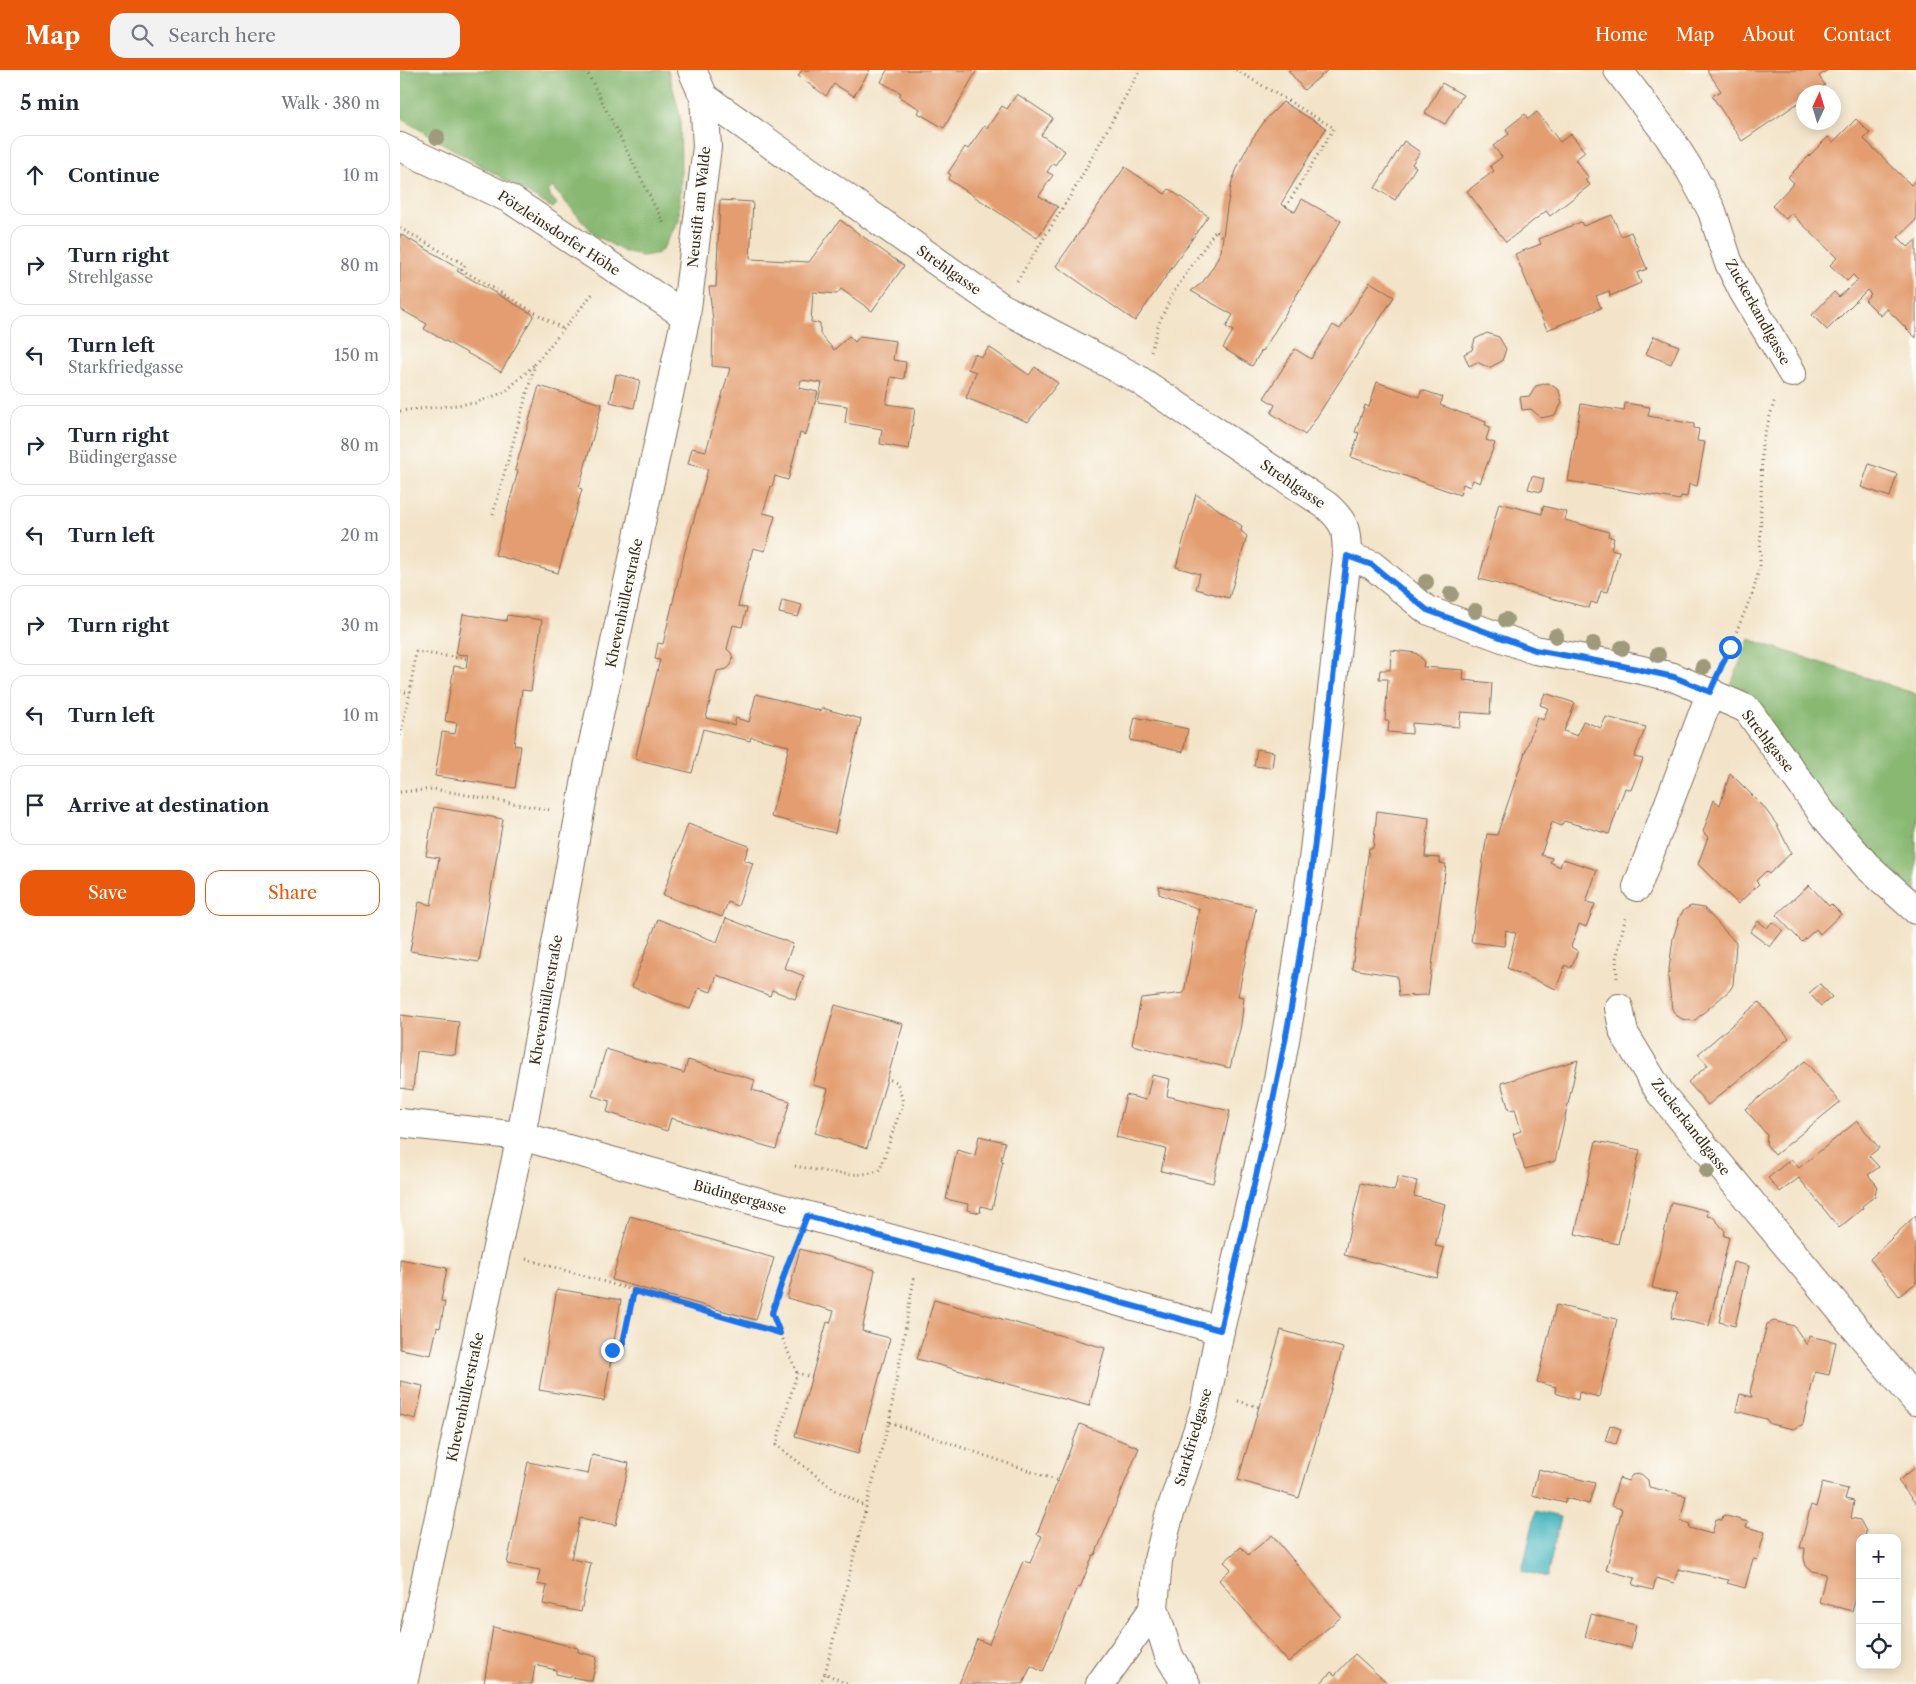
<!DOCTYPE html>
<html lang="en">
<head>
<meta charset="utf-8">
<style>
  body { margin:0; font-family:"Libre Caslon Text",serif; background:#f2f2f3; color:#1f2937 }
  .controls { position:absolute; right:15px; bottom:15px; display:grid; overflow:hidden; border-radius:10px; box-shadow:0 2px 12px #0003 }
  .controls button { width:45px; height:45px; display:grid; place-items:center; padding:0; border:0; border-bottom:1px solid #e0e1e3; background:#fff; color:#1f2937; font:25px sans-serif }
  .compass { position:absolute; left:1396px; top:15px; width:45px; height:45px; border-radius:50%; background:#fff; box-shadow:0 2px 12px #0003; rotate:4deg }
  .stop { position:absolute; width:15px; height:15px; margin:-11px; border:4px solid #1a73e8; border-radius:50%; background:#fff }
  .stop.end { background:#1a73e8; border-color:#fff; box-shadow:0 1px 5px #0008 }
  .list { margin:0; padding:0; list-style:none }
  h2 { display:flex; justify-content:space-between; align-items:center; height:65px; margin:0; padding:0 20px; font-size:21px }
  h2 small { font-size:16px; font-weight:400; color:#747a83 }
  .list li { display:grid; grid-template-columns:32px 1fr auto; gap:15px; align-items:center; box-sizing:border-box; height:80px; margin:0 10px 10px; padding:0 10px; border:1px solid #e0e1e3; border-radius:15px }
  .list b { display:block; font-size:19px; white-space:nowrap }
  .list p { margin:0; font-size:16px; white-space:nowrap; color:#747a83 }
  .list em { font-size:16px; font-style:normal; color:#747a83 }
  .actions { display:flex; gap:10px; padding:15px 20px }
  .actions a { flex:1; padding:11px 0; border:1px solid #ea580c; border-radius:15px; text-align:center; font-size:18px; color:#ea580c }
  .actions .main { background:#ea580c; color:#fff }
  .icon { flex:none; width:28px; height:28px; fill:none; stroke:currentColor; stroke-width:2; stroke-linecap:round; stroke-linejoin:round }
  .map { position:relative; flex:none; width:1516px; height:1614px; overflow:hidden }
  header { display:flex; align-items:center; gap:30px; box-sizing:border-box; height:70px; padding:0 25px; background:#ea580c; color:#fff }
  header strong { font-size:24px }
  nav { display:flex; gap:28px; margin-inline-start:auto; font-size:18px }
  .search { width:350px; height:45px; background:#f2f2f3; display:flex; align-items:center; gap:12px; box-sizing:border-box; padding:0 18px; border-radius:15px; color:#747a83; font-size:19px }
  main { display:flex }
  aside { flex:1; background:#fff }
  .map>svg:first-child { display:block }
</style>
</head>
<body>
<header>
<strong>Map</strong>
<div class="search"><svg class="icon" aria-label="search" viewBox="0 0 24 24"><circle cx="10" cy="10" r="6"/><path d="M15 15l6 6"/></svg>Search here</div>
<nav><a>Home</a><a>Map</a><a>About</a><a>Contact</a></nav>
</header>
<main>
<aside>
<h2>5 min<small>Walk · 380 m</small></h2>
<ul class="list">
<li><svg class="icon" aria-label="ahead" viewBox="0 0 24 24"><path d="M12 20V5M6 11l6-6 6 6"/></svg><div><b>Continue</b></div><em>10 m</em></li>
<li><svg class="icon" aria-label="right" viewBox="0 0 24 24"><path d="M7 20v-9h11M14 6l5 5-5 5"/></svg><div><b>Turn right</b><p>Strehlgasse</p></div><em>80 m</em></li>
<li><svg class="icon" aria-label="left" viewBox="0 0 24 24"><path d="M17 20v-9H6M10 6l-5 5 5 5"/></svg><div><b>Turn left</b><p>Starkfriedgasse</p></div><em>150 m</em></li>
<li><svg class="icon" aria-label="right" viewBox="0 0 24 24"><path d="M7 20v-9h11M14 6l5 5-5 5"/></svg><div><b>Turn right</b><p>Büdingergasse</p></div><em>80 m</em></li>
<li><svg class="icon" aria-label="left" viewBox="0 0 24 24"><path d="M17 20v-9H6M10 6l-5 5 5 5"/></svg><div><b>Turn left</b></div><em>20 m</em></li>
<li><svg class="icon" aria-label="right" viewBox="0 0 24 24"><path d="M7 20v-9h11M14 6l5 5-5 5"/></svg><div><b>Turn right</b></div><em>30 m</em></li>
<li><svg class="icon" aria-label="left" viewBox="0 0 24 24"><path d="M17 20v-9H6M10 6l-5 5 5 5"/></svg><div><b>Turn left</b></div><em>10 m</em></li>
<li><svg class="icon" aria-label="arrive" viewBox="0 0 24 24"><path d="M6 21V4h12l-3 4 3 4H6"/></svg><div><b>Arrive at destination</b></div></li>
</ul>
<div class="actions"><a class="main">Save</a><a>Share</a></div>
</aside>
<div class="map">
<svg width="1516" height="1614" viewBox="0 0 1516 1614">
  <rect width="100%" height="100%" fill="#fdfcf7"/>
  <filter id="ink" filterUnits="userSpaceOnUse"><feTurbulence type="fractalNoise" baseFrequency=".02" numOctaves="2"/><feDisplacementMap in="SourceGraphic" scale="10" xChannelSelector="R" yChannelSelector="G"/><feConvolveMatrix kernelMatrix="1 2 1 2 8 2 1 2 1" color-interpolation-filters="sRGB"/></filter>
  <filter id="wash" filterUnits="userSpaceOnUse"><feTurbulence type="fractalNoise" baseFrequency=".0096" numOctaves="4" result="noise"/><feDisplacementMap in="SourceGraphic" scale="20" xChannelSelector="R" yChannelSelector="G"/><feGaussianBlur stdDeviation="1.12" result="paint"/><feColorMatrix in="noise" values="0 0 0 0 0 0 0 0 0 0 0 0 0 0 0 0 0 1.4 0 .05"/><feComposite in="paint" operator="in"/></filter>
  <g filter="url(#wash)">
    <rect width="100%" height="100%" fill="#f3e4c9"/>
    <!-- forest -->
    <g fill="#88b872" stroke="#627148">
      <polygon points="0,0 268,0 280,45 281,105 279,150 262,180 256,184 242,186 225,182 196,166 152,117 147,122 157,134 153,138 0,48"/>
      <polygon points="1349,569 1516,624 1516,828 1497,814 1330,617"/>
    </g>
    <!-- water -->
    <polygon fill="#46b5bf" stroke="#40706e" points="1136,1441 1161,1447 1147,1507 1122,1501"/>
    <g id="blocks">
      <!-- building -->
      <g fill="#e39d6f">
        <polygon points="402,0 470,0 454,26 434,14 426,26 398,6"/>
        <polygon points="487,0 577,0 544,58 518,43 520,39 499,27 501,23 481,12"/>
        <polygon points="888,0 928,0 904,20"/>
        <polygon points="1307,0 1428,0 1419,6 1425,15 1414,22 1404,22 1404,29 1342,71 1312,26 1321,21"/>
        <polygon points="1042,13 1063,25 1045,54 1025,43"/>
        <polygon points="617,24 653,48 641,65 665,81 655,95 653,93 647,102 653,105 639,126 658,137 637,168 548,109 551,105 548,103 565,77 568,79 584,56 587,58 602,36 607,39"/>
        <polygon points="883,32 926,58 881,134 895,142 902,129 941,151 863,281 862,280 852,296 823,278 833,261 826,257 833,245 791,221 802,213 813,197 821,181 827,137 832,111 840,91 852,69 866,49"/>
        <polygon points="1137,42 1160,72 1171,64 1185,82 1175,90 1189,108 1185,110 1190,115 1150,146 1146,141 1106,172 1067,121 1094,101 1090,96 1102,87 1093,76 1109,64 1106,59 1125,44 1128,49"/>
        <polygon points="1456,49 1470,63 1464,69 1511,115 1516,109 1516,150 1498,167 1508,177 1516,170 1516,268 1487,239 1481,246 1465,230 1471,224 1467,220 1427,260 1412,245 1434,222 1439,227 1458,210 1453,205 1447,211 1430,195 1437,188 1391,143 1386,149 1372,136 1394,113 1388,107 1428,67 1433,72"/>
        <polygon points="1004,71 1020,82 1012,94 1016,97 995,130 975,118"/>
        <polygon points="725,97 765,124 769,119 808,146 735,251 656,196"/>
        <polygon points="320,130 353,132 350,189 409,192 440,150 504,196 472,241 441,219 437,224 413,222 411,252 420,253 420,264 434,280 449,266 455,272 460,266 496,271 493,290 506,292 504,309 491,307 486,334 515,338 509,379 480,374 482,359 445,353 447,336 418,332 422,313 401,310 399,318 418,322 406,365 400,363 388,410 375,406 372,417 371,416 363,443 375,446 365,481 353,478 338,536 347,538 342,557 333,555 327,579 331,583 333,588 331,595 327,599 317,601 306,648 334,655 336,648 349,652 356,624 421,641 422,638 461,649 435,763 371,747 389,676 351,667 350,671 303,659 292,703 235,689 260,590 255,589 258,573 263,574 284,485 308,399 288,394 292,378 306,381 330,298 312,296 313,250 309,217 316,217"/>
        <polygon points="1212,145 1221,166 1231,162 1247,199 1237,203 1241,213 1210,226 1209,221 1196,226 1201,238 1147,260 1115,184 1141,174 1139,169 1181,152 1183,156"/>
        <polygon points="0,164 59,198 57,201 134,245 101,302 24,259 27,254 0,239"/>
        <polygon points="970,212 994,227 905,365 871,343 875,335 864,328 895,279 911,289 933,255 940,259"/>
        <polygon points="1087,263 1099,267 1106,279 1102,291 1089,298 1077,292 1069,296 1064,284 1072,280 1075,269"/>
        <polygon points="1254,266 1279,276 1271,294 1246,284"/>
        <polygon points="589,277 629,305 635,297 658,313 628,352 566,328 576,302 568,299 574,284 582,287"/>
        <polygon points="216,304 240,310 234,338 210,332"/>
        <polygon points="977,312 1019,327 1022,320 1043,327 1040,335 1086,352 1085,355 1090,357 1086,370 1095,373 1080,413 1073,410 1070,417 1063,414 1060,425 951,387 959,363 955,362 965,335 969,337"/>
        <polygon points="1148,313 1159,320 1162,333 1155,345 1141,348 1131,339 1122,340 1120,327 1130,326 1136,316"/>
        <polygon points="139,316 202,334 179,418 182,419 158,503 95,485 118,401 115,400"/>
        <polygon points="1225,333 1250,337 1248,346 1294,354 1294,358 1299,359 1297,371 1305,372 1297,416 1289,414 1287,427 1281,426 1280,430 1168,411 1181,334 1224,341"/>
        <polygon points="1469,394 1497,404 1490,427 1461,417"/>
        <polygon points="1132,406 1144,409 1141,422 1128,419"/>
        <polygon points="796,424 842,456 841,461 847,466 829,528 796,519 800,504 776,497"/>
        <polygon points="1099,433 1142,444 1143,436 1167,442 1165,450 1209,462 1208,466 1214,468 1211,479 1219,481 1208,522 1201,521 1197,534 1191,532 1189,538 1079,509"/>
        <polygon points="382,530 402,535 398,547 379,543"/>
        <polygon points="63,544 106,551 107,545 142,550 131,621 122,620 114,675 121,676 115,718 35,706 42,662 55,664 57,653 45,651 54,596 66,598 68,585 56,584"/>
        <polygon points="991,580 1016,583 1024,591 1023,597 1064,600 1063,610 1092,613 1090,644 1061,642 1059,657 1012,653 1012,664 988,662 989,651 985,651 988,609 979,609 980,600 990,600"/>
        <polygon points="1145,623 1175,633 1164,661 1177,666 1183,651 1201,658 1206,647 1246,657 1234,687 1243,689 1231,720 1225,718 1209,764 1164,751 1161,756 1152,752 1141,785 1152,788 1150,792 1160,797 1163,789 1197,800 1186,832 1195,834 1186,857 1179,854 1171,877 1178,881 1171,898 1165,895 1156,919 1107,898 1116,863 1106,860 1104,876 1071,872 1087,764 1097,765 1137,647 1143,650 1148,638 1140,635"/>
        <polygon points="735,647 788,659 783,682 730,670"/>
        <polygon points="857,679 874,682 872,698 854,696"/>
        <polygon points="1330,703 1363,736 1377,755 1391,783 1369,804 1366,801 1356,811 1359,814 1338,834 1298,794 1308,767 1303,762 1314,730 1320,735"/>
        <polygon points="34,737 103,749 79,892 10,881 19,832 31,835 39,788 26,786"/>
        <polygon points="977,741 1029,748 1025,787 1040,788 1040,793 1046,794 1028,925 999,926 997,906 952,899 969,778 973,778"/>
        <polygon points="288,754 349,776 344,790 353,793 338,836 328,832 322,847 263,825"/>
        <polygon points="1409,815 1429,836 1431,834 1441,844 1420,864 1416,859 1402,872 1376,845"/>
        <polygon points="759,816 856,838 838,926 844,927 841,955 830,998 732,975 741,928 784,923 799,839 759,824"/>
        <polygon points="1291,836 1304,838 1336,873 1333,915 1330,920 1294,951 1282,949 1276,945 1272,939 1268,907 1273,868 1280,846 1284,840"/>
        <polygon points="326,848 393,874 384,898 404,906 395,929 372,920 370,926 317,905 311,922 299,918 290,939 232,917 258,849 317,872"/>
        <polygon points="1358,851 1367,858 1372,852 1383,860 1370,877 1350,862"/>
        <polygon points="1420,914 1432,927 1421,936 1409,923"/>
        <polygon points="1359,932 1389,968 1308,1035 1288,1012 1308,995 1298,984"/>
        <polygon points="435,935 503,954 467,1078 415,1063 428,1019 413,1015"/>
        <polygon points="0,945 59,952 55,985 17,981 13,1020 0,1018"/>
        <polygon points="206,979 284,1003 288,990 355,1010 352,1020 390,1031 376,1079 271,1048 267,1061 207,1042 210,1031 192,1026"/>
        <polygon points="1178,990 1155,1091 1125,1099 1113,1064 1121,1061 1115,1039 1109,1040 1101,1013"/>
        <polygon points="1405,991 1440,1032 1375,1085 1366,1074 1367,1065 1345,1039"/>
        <polygon points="752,1005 770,1009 767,1026 830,1041 813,1113 761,1101 766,1079 716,1067 726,1025 746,1030"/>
        <polygon points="1457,1051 1479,1078 1469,1086 1479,1097 1468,1105 1477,1115 1475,1126 1462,1136 1463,1138 1439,1158 1399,1108 1380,1122 1368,1108 1391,1089 1399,1098"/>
        <polygon points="579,1066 605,1072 601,1090 603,1091 592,1139 581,1136 580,1143 567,1140 568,1134 546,1129 557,1080 575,1085"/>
        <polygon points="1196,1071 1240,1080 1218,1174 1175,1164"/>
        <polygon points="998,1107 1017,1111 1014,1126 1045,1134 1035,1176 1044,1178 1037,1208 944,1185 961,1113 994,1121"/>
        <polygon points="1271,1132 1309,1141 1307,1146 1313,1147 1325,1161 1324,1166 1329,1167 1309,1256 1271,1248 1277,1223 1252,1218"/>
        <polygon points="1516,1145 1516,1213 1499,1226 1470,1189"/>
        <polygon points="230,1146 374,1188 356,1250 212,1210"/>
        <polygon points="400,1179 475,1200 462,1261 490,1268 458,1384 395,1366 427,1252 430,1253 434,1241 387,1228"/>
        <polygon points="0,1189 47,1198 41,1231 45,1232 40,1258 37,1257 31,1285 0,1279"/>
        <polygon points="1333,1192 1349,1196 1335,1256 1319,1252"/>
        <polygon points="157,1219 221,1230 204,1331 139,1320"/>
        <polygon points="534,1230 705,1278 689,1336 517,1289"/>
        <polygon points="1156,1235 1217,1249 1199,1327 1179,1322 1178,1330 1155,1323 1156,1317 1137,1312"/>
        <polygon points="1374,1251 1394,1256 1407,1275 1409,1266 1436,1272 1429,1305 1415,1302 1403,1354 1394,1359 1370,1354 1366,1349 1336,1341 1340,1324 1352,1327 1350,1322 1367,1254"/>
        <polygon points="881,1260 943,1278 899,1428 838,1410"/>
        <polygon points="0,1311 23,1316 16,1349 0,1345"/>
        <polygon points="680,1354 739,1378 695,1485 693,1485 680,1518 678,1517 643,1602 631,1596 623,1614 559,1614 577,1569 589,1574 623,1491 630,1493 642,1466 637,1464"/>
        <polygon points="1210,1355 1221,1359 1216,1374 1205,1371"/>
        <polygon points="192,1385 229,1393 216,1455 180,1448 171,1489 191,1493 181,1542 143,1534 147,1516 137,1514 140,1500 107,1494 128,1392 188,1404"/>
        <polygon points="1516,1397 1516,1434 1498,1411"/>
        <polygon points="1138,1399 1195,1413 1189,1434 1166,1428 1165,1433 1132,1425"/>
        <polygon points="1241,1404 1248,1410 1249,1417 1286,1426 1280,1451 1290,1454 1289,1458 1312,1464 1316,1449 1322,1450 1323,1445 1348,1452 1346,1457 1365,1462 1357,1490 1353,1489 1345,1518 1327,1513 1329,1510 1278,1499 1274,1513 1256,1508 1253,1520 1233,1515 1235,1508 1206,1500 1222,1439 1211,1436 1219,1408 1228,1411 1232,1405"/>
        <polygon points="1422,1413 1448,1419 1445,1429 1454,1431 1451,1448 1460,1450 1466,1461 1465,1468 1460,1468 1460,1516 1452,1541 1419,1532 1426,1504 1412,1501 1406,1496 1404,1488 1405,1478 1400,1478 1411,1435 1416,1437"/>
        <polygon points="872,1465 941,1547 888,1592 819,1510 831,1499 824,1492 841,1477 848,1485"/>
        <polygon points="1191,1544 1236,1555 1231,1578 1185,1567"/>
        <polygon points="93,1557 178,1578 178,1582 197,1587 192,1611 156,1604 156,1600 135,1595 132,1614 84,1614"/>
        <polygon points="955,1584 988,1614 920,1614 931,1602 935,1605"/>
      </g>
    </g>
  </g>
  <g filter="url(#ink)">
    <use href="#blocks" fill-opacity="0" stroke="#7b6b5a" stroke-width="1"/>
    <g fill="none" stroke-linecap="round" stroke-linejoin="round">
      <!-- minor casing -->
      <g stroke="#7b6b5a" stroke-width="30">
        <g id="minor">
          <polyline points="1218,0 1269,67 1291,102 1312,141 1328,191 1343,221 1392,303"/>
          <path d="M304,27l297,210 135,71 191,128c20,18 19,24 20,50l-34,304 -23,152 -15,84 -55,234 -16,81 -35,105 -11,44 -4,48 15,48 17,28"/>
          <polyline points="0,77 110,129 286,246"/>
          <polyline points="947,486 972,495 1027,540 1135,580 1219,595 1273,607 1347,639 1425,747 1467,796 1516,840"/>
          <polyline points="1237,817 1311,622"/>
          <polyline points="1219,938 1224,963 1261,1024 1516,1331"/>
          <polyline points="0,1053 121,1066 820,1260"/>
          <polyline points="700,1614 754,1538"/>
        </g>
      </g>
      <!-- tertiary casing -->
      <g stroke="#7b6b5a" stroke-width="30">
        <polyline id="tertiary" points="3,1614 121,1066 190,687 286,246 307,77 304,27 292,0"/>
      </g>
      <!-- path -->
      <g stroke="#7b6b5a" stroke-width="3" stroke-dasharray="1 4" stroke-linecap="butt">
        <polyline points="186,0 265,156"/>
        <polyline points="836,0 934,58 886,137"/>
        <polyline points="0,158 65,195 62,200 163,259"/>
        <polyline points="617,211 674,120 740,0"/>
        <polyline points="751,281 759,253 773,223 816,160 823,168"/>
        <polyline points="0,341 75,333 105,322 134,295"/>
        <polyline points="93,444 135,294 194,222"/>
        <polyline points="1323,594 1353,522 1360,496 1362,373 1375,329"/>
        <polyline points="0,621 10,623"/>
        <polyline points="0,666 10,623 16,582 68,589"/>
        <polyline points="0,722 34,719 150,740"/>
        <polyline points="1217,908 1216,889 1226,845"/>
        <path d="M395,1096c23,4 63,14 85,4l23,-68 -6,-20 -9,-3"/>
        <polyline points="395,1175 372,1243 397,1303"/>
        <polyline points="126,1189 380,1263"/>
        <polyline points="212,1281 221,1282 234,1221"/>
        <polyline points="412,1307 397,1303 376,1375 434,1419 466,1437"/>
        <polyline points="838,1331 859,1337"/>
        <polyline points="489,1352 514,1208"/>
        <polyline points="425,1603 466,1437 489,1352 658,1411"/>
        <polyline points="420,1614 425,1603 447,1614"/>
      </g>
      <!-- minor -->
      <use href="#minor" stroke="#fff" stroke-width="28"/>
      <!-- tertiary -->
      <use href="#tertiary" stroke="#fff" stroke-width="28"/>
    </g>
    <!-- trees -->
    <g fill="#a09a7c">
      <circle cx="37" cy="67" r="8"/>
      <circle cx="1026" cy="512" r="8"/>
      <circle cx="1051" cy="524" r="8"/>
      <circle cx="1075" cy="541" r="8"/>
      <circle cx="1106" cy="550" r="8"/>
      <circle cx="1156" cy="566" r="8"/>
      <circle cx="1193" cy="574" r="8"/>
      <circle cx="1222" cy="578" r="8"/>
      <circle cx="1258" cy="585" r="8"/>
      <circle cx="1303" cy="597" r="8"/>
      <circle cx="1307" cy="1101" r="8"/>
    </g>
  </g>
  <g fill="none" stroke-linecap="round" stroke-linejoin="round" filter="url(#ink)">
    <!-- route -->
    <path stroke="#1a73e8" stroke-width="6" d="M212,1280l9,2 13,-61 146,42 -8,-20 15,-47 20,-50 413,114c24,-105 51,-210 70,-316 27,-152 38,-305 57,-458l25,9 55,45 108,40 83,15 56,12 36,15 20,-45"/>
  </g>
  <g text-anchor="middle" stroke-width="4" stroke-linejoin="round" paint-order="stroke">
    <!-- street labels -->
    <g font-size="14" fill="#3b2a1e" stroke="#fdfcf7">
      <text transform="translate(299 137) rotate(-84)" y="5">Neustift am Walde</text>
      <text transform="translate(159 163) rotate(33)" y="5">Pötzleinsdorfer Höhe</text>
      <text transform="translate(549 200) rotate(35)" y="5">Strehlgasse</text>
      <text transform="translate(1358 242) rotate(61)" y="5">Zuckerkandlgasse</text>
      <text transform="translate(893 414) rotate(34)" y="5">Strehlgasse</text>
      <text transform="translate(224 533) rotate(-78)" y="5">Khevenhüllerstraße</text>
      <text transform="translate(1368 671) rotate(52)" y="5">Strehlgasse</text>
      <text transform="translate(146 930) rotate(-80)" y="5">Khevenhüllerstraße</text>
      <text transform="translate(1291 1057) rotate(52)" y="5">Zuckerkandlgasse</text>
      <text transform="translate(340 1127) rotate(15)" y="5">Büdingergasse</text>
      <text transform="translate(65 1327) rotate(-78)" y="5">Khevenhüllerstraße</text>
      <text transform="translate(793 1367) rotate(-74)" y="5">Starkfriedgasse</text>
    </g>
  </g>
</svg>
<div class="controls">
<button>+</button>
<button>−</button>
<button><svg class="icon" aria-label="locate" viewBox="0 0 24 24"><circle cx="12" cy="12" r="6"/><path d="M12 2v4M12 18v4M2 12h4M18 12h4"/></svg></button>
</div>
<svg class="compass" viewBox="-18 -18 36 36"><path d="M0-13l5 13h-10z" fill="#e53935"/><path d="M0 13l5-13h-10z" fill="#747a83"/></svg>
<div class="stop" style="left:1330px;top:577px"></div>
<div class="stop end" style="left:212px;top:1280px"></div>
</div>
</main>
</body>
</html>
